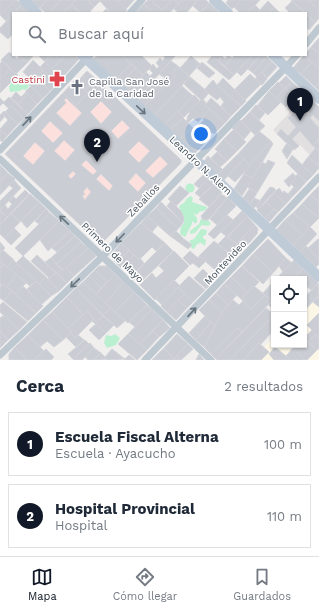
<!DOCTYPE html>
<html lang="es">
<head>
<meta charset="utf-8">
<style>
  body { margin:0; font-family:"Work Sans",sans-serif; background:#f6f6f7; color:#1f2937 }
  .controls { position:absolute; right:12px; bottom:12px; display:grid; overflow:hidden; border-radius:0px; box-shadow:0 1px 3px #0004 }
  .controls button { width:36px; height:36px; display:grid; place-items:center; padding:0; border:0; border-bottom:1px solid #e0e1e3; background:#fff; color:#1f2937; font:20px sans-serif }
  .you { position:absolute; left:201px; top:134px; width:14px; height:14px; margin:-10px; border:3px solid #fff; border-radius:50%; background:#1a73e8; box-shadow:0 0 0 6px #1a73e833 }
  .badge { display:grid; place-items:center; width:26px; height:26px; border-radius:50%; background:#111827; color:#fff; font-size:13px; font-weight:700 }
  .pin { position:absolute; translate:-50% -33px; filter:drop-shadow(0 1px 2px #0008) }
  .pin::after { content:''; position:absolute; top:21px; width:14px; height:12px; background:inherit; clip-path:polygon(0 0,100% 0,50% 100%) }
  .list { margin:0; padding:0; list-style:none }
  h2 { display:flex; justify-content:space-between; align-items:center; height:52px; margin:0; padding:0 16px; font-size:17px }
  h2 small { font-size:13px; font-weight:400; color:#747a83 }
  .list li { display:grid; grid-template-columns:26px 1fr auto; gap:12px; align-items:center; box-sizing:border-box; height:64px; margin:0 8px 8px; padding:0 8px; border:1px solid #e0e1e3; border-radius:0px }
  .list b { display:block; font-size:15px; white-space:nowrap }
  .list p { margin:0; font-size:13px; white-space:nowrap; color:#747a83 }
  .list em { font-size:13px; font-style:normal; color:#747a83 }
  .icon { flex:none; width:22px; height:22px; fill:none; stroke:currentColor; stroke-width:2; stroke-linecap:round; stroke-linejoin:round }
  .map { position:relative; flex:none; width:319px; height:360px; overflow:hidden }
  .search { position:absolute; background:#fff; box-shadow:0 1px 3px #0004; left:12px; right:12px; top:12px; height:44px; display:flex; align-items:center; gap:10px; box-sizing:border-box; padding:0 14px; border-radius:0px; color:#747a83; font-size:15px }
  .sheet { height:196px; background:#fff }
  nav { display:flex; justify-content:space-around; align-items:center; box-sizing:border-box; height:56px; border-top:1px solid #e0e1e3; background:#fff; font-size:11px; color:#747a83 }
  nav a { display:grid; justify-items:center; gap:2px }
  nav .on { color:#111827 }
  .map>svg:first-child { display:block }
</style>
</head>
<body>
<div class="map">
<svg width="319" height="360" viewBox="0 0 319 360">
  <rect width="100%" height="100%" fill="#f1eeee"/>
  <!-- commercial -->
  <polygon fill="#fcf6e6" points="319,290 319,360 251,360 274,337 274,345 304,345 304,306"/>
  <!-- education -->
  <polygon fill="#e2dfe0" points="302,91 319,107 319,138 316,148 310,155 300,145 294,150 273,130 290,112 286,107"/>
  <!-- medical -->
  <polygon fill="#fce0dd" points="98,81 181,160 181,163 103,242 97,241 5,154 63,93 76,105"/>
  <!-- green -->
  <g fill="#baf0d0">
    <polygon points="16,80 18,80 20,81 30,85 26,90 23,89 20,91 10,92 9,87 11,83"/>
    <circle cx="190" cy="188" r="4.5"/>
    <polygon points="191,196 193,198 192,202 207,207 206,210 199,212 197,215 193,213 197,218 197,223 194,223 192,221 192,224 185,237 180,234 181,227 184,223 179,206 185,202 186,199"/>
    <polygon points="201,219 208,220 211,224 208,226 202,225 195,233 190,234 190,231 199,224"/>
    <polygon points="201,229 207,230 206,235 203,236 203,238 206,240 205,246 201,243 197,244 194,249 191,248 192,245 189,241 194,239"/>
    <polygon points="115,334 120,338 116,345 107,348 104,343 106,335 111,336"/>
  </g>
  <!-- building -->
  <g fill="#cacdd3" stroke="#d2d4da" fill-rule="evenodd">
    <polygon points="1,0 15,0 0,15 0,1"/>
    <polygon points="15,0 17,0 22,4 6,21 0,15"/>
    <polygon points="31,0 47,0 39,8"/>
    <polygon points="47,0 61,0 49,13 46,13 40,8"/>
    <polygon points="61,0 76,0 63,13 51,13 50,12"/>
    <polygon points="76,0 88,0 94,7 89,13 81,13 72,4"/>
    <polygon points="88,0 99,0 100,1 94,7"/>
    <polygon points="99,0 117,0 127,10 124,13 111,13"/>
    <polygon points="117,0 134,0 126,9"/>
    <polygon points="148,0 151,0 165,13 154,13 144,4"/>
    <polygon points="151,0 172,0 162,10"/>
    <polygon points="172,0 174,0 179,4 169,13 165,13 162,10"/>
    <polygon points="174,0 183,0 179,4"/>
    <polygon points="183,0 198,0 186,13 179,13 174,9"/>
    <polygon points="198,0 206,0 209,3 200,12 193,6"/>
    <polygon points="228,0 241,0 232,9 226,3"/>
    <polygon points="241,0 260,0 248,13 240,13 234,7"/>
    <polygon points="291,0 308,0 319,10 319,18 315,23 306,13"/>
    <polygon points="308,0 319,0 319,10"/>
    <polygon points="268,1 274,7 269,13 257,13"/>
    <polygon points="292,1 305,13 290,13 285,8"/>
    <polygon points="209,3 218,11 216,13 200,13"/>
    <polygon points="22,4 31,13 14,13"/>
    <polygon points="72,4 79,12 78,13 63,13"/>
    <polygon points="144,4 154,13 135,13"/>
    <polygon points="255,5 260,10 257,13 247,13"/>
    <polygon points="274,7 280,13 269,13"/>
    <polygon points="106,9 111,13 102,13"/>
    <polygon points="13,14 13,34 8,39 0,32 0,28"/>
    <polygon points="306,14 315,23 309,30 306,27"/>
    <polygon points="319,38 319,54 311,47"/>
    <polygon points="311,47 319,54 319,69 305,55"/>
    <polygon points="9,52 17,59 19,56 27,63 16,74 1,60"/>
    <polygon points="18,55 34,55 27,63"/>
    <polygon points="38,55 51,55 45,62"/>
    <polygon points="51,55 66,55 52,69 45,62"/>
    <polygon points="66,55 75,55 79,59 62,78 52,69"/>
    <polygon points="98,55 122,55 131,64 115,80 93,59"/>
    <polygon points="122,55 141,55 152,66 143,75"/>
    <polygon points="163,55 176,55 137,99 127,91 146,72 150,76 153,73 149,69 153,64 157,69 159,66 156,63 160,58 163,61 165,57"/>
    <polygon points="210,55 222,55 218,61"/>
    <polygon points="228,55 232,58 225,66 218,61 222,56 225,59"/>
    <polygon points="235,55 253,55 234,75 225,66"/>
    <polygon points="253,55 261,55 241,76 237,72"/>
    <polygon points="261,55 265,55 267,57 253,73 248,69"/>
    <polygon points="304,55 312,62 301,74 293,68"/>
    <polygon points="191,56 200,64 189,76 180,68"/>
    <polygon points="212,56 234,75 229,80 207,62"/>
    <polygon points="267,57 272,62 257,77 253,73"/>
    <polygon points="33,60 43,70 33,81 23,72"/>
    <polygon points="2,61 10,69 0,79 0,64"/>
    <polygon points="171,61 178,66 172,73 175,76 144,106 137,99 153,82 157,86 165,78 159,74"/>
    <polygon points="45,62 62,78 57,84 40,67"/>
    <polygon points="202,62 215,73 209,78 197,68"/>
    <polygon points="272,62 277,67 267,78 262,72"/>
    <polygon points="312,62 319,69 319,82 315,87 301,74"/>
    <polygon points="131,64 136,68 120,84 115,80"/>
    <polygon points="178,66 189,76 188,79 154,116 144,106 175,76 172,73"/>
    <polygon points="136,68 143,75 127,91 120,84"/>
    <polygon points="10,69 18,75 0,93 0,79"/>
    <polygon points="43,70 57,84 50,91 36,78"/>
    <polygon points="87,71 98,81 95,85 92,82 85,90 88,93 76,105 63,93 75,80 77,82"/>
    <polygon points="262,72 267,79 262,85 255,79"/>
    <polygon points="250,74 261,84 245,100 234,90"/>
    <polygon points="189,76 209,93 202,101 184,84 188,79"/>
    <polygon points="286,76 292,82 285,88 279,83"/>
    <polygon points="36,78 50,91 43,98 30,85"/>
    <polygon points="223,78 246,101 241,106 217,85"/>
    <polygon points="213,80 217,85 241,106 231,116 221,106 224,102 220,97 217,100 204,90"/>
    <path d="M98,81l83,79v3l-78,79 -6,-1 -92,-87 58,-61 13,12 12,-12 -3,-3 7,-8 3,3zM66,98l16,15 -12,13 -14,-13 10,-10 -2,-3zM101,101l11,11 -11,12 -11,-12zM122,120l8,8 -12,11 -7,-8zM50,121l13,12 -10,10 -12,-12zM64,140l11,10 -10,11 -11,-10zM139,141l11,10 -11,12 -11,-11zM35,142l10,9 -12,14 -10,-9zM160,156l8,8 -15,14 -8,-7zM86,160l11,11 -4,4 -12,-10zM73,171l3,3 -5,5 -3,-3zM136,173l10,10 -8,9 -10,-10zM101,174l12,12 -4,5 -13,-12zM87,187l4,5 -6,8 -3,-4 3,-2 -2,-2z"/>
    <polygon points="278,82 285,88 276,98 269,91"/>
    <polygon points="292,82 302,91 295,97 285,88"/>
    <polygon points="319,82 319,91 315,87"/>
    <polygon points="31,86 43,98 37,104 25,92"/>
    <polygon points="182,86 193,96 164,125 154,116"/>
    <polygon points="285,88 295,97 286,107 276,98"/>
    <polygon points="269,91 281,102 268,115 257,106"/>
    <polygon points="16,92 21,97 25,93 27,94 18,104 11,98"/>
    <polygon points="27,94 37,104 28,114 18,104"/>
    <polygon points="194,95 200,101 184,117 178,111"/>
    <polygon points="9,97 28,114 24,119 11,106 9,109 3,103"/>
    <polygon points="309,97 319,107 319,121 313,115 310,118 319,128 319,138 313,146 300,131 292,139 299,146 294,150 277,134 281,129 288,136 296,127 288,118 294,112 289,108 295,102 308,115 310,112 302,105"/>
    <polygon points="0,98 4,102 0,106"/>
    <polygon points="211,98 231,116 225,123 205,105"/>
    <polygon points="203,99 206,103 205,105 210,109 198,122 193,118 188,123 186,121 188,118 187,117 190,113 188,112 201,100 202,101"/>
    <polygon points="256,105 265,113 259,120 250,112"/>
    <polygon points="11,106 24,119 18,124 5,112"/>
    <polygon points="210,109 225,123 214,134 212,132 206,139 195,129 204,120 202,117"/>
    <polygon points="4,111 18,124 7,136 0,129 8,120 2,113"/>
    <polygon points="178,111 184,117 170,130 164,125"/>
    <polygon points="250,112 265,126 255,135 241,121"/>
    <polygon points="2,113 5,116 0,122 0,115"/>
    <polygon points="183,118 192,127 180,139 170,130"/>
    <polygon points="240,120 251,131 244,139 232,128"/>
    <polygon points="192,127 207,141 195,153 180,139"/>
    <polygon points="0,129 7,136 2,142 0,140"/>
    <polygon points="234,129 246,142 237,151 224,139"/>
    <polygon points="259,131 271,141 250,166 238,154"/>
    <polygon points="319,138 319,151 313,146"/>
    <polygon points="224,139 237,151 227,161 215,149"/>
    <polygon points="271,141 273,144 253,178 244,174 244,172"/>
    <polygon points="287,143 293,149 287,159 282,151"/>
    <polygon points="316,148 319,151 319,166 308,157"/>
    <polygon points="217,152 227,161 220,167 211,158"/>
    <polygon points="238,154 244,159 224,180 218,174"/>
    <polygon points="292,155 313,175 306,182 287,163"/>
    <polygon points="208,156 223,170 218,174 204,161"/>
    <polygon points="308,157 319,166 319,168 313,175 302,165"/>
    <polygon points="244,159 250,166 235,182 228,176"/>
    <polygon points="268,160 275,163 257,193 247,187 262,162 266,164"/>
    <polygon points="0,165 8,173 0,182"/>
    <polygon points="8,173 15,179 0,195 0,182"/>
    <polygon points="293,173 296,178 289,187 284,181"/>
    <polygon points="244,174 253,178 242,196 234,189"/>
    <polygon points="298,174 306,182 298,191 291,184 296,178 295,176"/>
    <polygon points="203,175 208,179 199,188 194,184"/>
    <polygon points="208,179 214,184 200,197 195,193"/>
    <polygon points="14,180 21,188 0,210 0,201 13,188 9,185"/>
    <polygon points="214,184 222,192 209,207 199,199"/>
    <polygon points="180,186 189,193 176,206 168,199"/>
    <polygon points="319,186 319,202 310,195"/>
    <polygon points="270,187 274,188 276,190 258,209 256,206"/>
    <polygon points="294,187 298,191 292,197 288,194"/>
    <polygon points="250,188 257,193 250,204 243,198"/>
    <polygon points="279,188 283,193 284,191 292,197 286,204 274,193"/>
    <polygon points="25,190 29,194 7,217 0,210 5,205 8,209 12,204 9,201 13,196 16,199"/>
    <polygon points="274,193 286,204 278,212 266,202"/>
    <polygon points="30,194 39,202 20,222 11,214"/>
    <polygon points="221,194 227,198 208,220 203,220 201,216"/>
    <polygon points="310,195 319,202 319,218 302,204"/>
    <polygon points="228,197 236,206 217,225 210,219"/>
    <polygon points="254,198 261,201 254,208 250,204"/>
    <polygon points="171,201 181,211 184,218 183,223 167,206"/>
    <polygon points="39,202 46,209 27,228 21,221"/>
    <polygon points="161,202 183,223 178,229 156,208"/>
    <polygon points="266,202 274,209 265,218 257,210"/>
    <polygon points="302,204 319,218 310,227 293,213"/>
    <polygon points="156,208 178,229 170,236 147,216"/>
    <polygon points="46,209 50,213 39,224 35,221"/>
    <polygon points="274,209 278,212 269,222 265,218"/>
    <polygon points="0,211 7,217 0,225"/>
    <polygon points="242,211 247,216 227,237 221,232"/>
    <polygon points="50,213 59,221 23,256 15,248"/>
    <polygon points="293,213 310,227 303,235 285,220"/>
    <polygon points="11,214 20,222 4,238 0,234 0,225"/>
    <polygon points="227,215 233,220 214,239 208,234"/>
    <polygon points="147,216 158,225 152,232 141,223"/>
    <polygon points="247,216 255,225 237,244 228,237"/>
    <polygon points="285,220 303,235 293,245 276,230"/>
    <polygon points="59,221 70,231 48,251 40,240"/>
    <polygon points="141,223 165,243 156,251 152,247 139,260 121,243"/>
    <polygon points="255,225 258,229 257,234 249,243 242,238"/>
    <polygon points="310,227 317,234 300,252 293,245"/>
    <polygon points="14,228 21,235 11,245 4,238"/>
    <polygon points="70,231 75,236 57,252 52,248"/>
    <polygon points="176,231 184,239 180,243 170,236"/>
    <polygon points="75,236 81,242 57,264 51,258"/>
    <polygon points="226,236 243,249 235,258 218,244"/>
    <polygon points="242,238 249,243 243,249 237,244"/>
    <polygon points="184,239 192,245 188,249 180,243"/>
    <polygon points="268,239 286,258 273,273 253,254"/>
    <polygon points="318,239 319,239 319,259 308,248"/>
    <polygon points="214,241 235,258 220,274 199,256"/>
    <polygon points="0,242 5,248 0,253"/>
    <polygon points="81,242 88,248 64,271 57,264"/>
    <polygon points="121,243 129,250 116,263 110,256"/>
    <polygon points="165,243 173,251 139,284 132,276"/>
    <polygon points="306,246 319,259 319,264 316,267 300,252"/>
    <polygon points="88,248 96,256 74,276 66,268"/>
    <polygon points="3,250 14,260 7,267 0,260 0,253"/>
    <polygon points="129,250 134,255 121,268 116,263"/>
    <polygon points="174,251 189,266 155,300 140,285 152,273 156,278 164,271 159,266"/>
    <polygon points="190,251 198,258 199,256 206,261 199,268 193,263 190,265 183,258"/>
    <polygon points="253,254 273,273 263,284 242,266"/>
    <polygon points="37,255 56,273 49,278 31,261"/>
    <polygon points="134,255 139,260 140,258 144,263 131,276 122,267"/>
    <polygon points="23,256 46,277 39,284 16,263"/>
    <polygon points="51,258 63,271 66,268 74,276 67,283 45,262"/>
    <polygon points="286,258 292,263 283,272 279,266"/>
    <polygon points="0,260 4,264 0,269"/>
    <polygon points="13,260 36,281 30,286 7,267"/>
    <polygon points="294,260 303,269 293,279 276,279"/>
    <polygon points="4,264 17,275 6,287 2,284 0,285 0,269"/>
    <polygon points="99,266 107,266 115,274 107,282 95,270"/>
    <polygon points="242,266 259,282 248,293 231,277"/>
    <polygon points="203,269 214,280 206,289 194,278"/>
    <polygon points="303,269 311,276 304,283 304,279 293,279"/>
    <polygon points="95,270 107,282 101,288 89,276"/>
    <polygon points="56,273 67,283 59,291 48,279"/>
    <polygon points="115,274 124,282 105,303 95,295"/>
    <polygon points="17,275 26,283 15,294 6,287"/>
    <polygon points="89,276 101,288 95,295 83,282"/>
    <polygon points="189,276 205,290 193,302 178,287"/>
    <polygon points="311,276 318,283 311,290 304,284"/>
    <polygon points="46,277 59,291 51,296 39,284"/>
    <polygon points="231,277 248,293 241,299 224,284"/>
    <polygon points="174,280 180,286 162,305 156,299"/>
    <polygon points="36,281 51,296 41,305 27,289"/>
    <polygon points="274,281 274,299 272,301 263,293"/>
    <polygon points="83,282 111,308 103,315 76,288"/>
    <polygon points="124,282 134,292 115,312 105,303"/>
    <polygon points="318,283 319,295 304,311 304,298"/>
    <polygon points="2,284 12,291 4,301 0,298 0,287"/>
    <polygon points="224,284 237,295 228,305 216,293"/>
    <polygon points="23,286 43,306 36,313 15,294"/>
    <polygon points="254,286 265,295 251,309 241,299"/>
    <polygon points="178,287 185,294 167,312 161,306"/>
    <polygon points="76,288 103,316 97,322 87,311 83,315 67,297"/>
    <polygon points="12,291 36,313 28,321 4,301"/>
    <polygon points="134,292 147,305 128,323 115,312"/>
    <polygon points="216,293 228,305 222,313 209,300"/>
    <polygon points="185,294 193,302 187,308 178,300"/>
    <polygon points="265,295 272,301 242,332 237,328 211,354 204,347 223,311 233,300 239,305 243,301 251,309"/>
    <polygon points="319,296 319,307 313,302"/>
    <polygon points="67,297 83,315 68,329 52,312"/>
    <polygon points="274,299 274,310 269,305"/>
    <polygon points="178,300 187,308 176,320 167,312"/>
    <polygon points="209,300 222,313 215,326 199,310"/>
    <polygon points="3,302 27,322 19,330 0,312 0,305"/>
    <polygon points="147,305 152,309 135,327 129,322"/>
    <polygon points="111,308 125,321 117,328 103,315"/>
    <polygon points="266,308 274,315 230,360 217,360 216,359"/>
    <polygon points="152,309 163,320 139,344 128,334"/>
    <polygon points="87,311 94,319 75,338 68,329"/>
    <polygon points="52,312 72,332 63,340 43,320"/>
    <polygon points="319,313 319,339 316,335 308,342 304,338 312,330 307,325"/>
    <polygon points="4,315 19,330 8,340 0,331 0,318"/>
    <polygon points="274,315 274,330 260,345 259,343 243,360 230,360"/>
    <polygon points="103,316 114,325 106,333 92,321 94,319 97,322"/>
    <polygon points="205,316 211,322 196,340 189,333"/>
    <polygon points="43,320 63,340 54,347 47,341 40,347 28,335"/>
    <polygon points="163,320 170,328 159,337 153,331"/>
    <polygon points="211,322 215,326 204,347 196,340"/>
    <polygon points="96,324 106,333 99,340 89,330"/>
    <polygon points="237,328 242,332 216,359 211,354"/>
    <polygon points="0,331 8,340 0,348"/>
    <polygon points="153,331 159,337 147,350 139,344"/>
    <polygon points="71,333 75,338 78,335 84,340 76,347 66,337"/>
    <polygon points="128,334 147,350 137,360 118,344"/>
    <polygon points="177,334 188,344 174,359 164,348"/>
    <polygon points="28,335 44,351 34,360 27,360 15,347"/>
    <polygon points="316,335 319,339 319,348 317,350 308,342"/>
    <polygon points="304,339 317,350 307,360 305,360 293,348 297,345 304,345"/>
    <polygon points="85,340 89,344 73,359 68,354"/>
    <polygon points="90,343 94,348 82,360 74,360 73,359"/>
    <polygon points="259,343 269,352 261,360 243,360"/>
    <polygon points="188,344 193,349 181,360 176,356"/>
    <polygon points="15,347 27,360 9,360 9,354"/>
    <polygon points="275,347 286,356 290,360 274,360 269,354"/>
    <polygon points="94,348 101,353 93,360 88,360 85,356"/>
    <polygon points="164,348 174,359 175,360 152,360"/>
    <polygon points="293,348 305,360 290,360 286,356"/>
    <polygon points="46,349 54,357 51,360 34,360"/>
    <polygon points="112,349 125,359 107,360 105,357"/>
    <polygon points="101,353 107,359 93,360"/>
    <polygon points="199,354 204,360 196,360"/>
    <polygon points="129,355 135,360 124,360"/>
    <polygon points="176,356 181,360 175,360 174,359"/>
  </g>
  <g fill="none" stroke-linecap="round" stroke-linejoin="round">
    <!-- street -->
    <g stroke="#bec8d1" stroke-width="7">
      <polyline points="130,13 142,0"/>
      <polyline points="306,44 319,28"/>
      <polyline points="0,150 90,55"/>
      <polyline points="0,159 211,360"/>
      <polyline points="0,355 103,256 286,67 297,55"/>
      <polyline points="145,360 319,177"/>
    </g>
    <!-- secondary -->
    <g stroke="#c0cbd8" stroke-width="10">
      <polyline points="24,0 37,13"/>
      <polyline points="214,0 228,13"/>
      <polyline points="82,55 196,160 319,277"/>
      <polyline points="273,55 319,99"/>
    </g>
  </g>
  <!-- one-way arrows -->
  <defs><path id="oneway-shaft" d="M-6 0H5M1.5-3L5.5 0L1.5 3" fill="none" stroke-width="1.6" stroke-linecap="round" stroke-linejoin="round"/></defs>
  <use stroke="#6a7681" href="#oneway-shaft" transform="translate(141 110) rotate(43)"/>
  <g stroke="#69757f">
    <use href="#oneway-shaft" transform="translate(27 121) rotate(-47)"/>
    <use href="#oneway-shaft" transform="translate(64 220) rotate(-137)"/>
    <use href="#oneway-shaft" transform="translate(120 238) rotate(134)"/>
    <use href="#oneway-shaft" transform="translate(75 283) rotate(136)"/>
    <use href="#oneway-shaft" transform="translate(192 312) rotate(-47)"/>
  </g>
  <!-- icons -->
  <defs>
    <g id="pharmacy-bare" transform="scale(1.2)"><path d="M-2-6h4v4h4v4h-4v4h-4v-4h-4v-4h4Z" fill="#e0444e" stroke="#fff" stroke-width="2.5" paint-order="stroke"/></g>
    <g id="church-bare" transform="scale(1.2)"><path d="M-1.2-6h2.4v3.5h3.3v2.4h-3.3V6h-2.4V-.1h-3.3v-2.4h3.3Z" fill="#6b7280" stroke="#fff" stroke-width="2.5" paint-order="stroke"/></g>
  </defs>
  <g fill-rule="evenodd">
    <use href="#pharmacy-bare" x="57" y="79"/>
    <use href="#church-bare" x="77" y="87"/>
  </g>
  <g text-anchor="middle" stroke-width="3" stroke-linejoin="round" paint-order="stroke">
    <!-- health labels -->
    <g font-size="10" fill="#be3a42" stroke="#fff" text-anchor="end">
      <text x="45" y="83">Castini</text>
    </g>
    <!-- worship labels -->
    <g font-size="10" fill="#5b616d" stroke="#fff" text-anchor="start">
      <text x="89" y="85">Capilla San José<tspan x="89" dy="12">de la Caridad</tspan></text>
    </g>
    <!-- street labels -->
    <g font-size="10" fill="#45515c" stroke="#fff">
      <text transform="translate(201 165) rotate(43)" y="4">Leandro N. Alem</text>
      <text transform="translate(143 200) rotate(-46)" y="4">Zeballos</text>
      <text transform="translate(113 252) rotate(44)" y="4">Primero de Mayo</text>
      <text transform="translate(225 262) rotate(-47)" y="4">Montevideo</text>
    </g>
  </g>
</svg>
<div class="controls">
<button><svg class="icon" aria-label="locate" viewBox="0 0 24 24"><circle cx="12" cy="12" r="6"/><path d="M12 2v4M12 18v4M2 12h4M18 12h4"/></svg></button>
<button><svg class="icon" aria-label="layers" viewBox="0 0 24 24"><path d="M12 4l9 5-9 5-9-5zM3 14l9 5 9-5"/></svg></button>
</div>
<div class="you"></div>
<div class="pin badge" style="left:300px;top:121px">1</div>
<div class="pin badge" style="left:97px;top:162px">2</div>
<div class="search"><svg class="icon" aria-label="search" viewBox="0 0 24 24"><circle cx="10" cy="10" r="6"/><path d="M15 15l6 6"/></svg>Buscar aquí</div>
</div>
<section class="sheet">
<h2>Cerca<small>2 resultados</small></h2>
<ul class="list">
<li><span class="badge">1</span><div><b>Escuela Fiscal Alterna</b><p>Escuela · Ayacucho</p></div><em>100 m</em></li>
<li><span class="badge">2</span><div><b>Hospital Provincial</b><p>Hospital</p></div><em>110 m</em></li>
</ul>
</section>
<nav>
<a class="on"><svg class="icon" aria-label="map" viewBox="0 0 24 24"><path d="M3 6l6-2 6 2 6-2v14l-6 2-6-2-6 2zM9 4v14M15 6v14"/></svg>Mapa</a>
<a><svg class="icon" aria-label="directions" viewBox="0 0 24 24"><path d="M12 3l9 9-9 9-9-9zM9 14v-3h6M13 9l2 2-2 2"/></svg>Cómo llegar</a>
<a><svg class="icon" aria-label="saved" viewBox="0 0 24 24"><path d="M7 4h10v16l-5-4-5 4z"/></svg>Guardados</a>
</nav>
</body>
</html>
